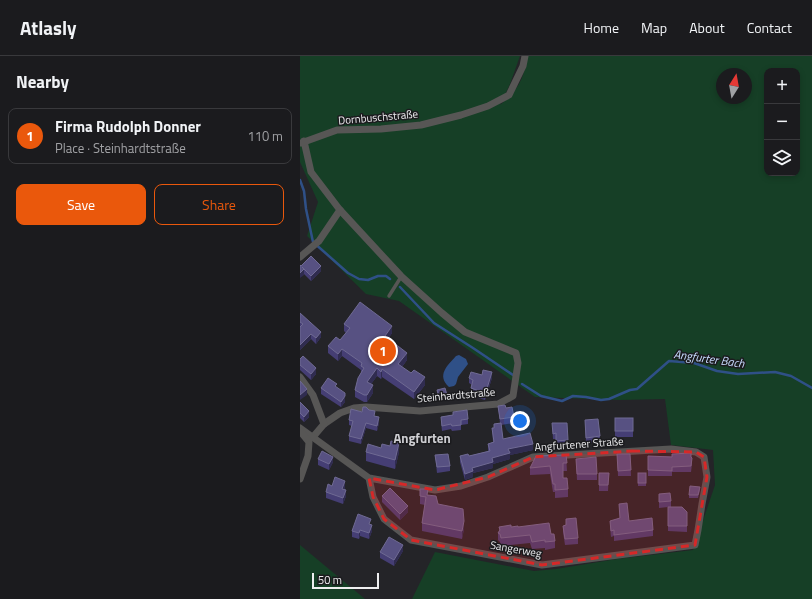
<!DOCTYPE html>
<html lang="en">
<head>
<meta charset="utf-8">
<style>
  body { margin:0; font-family:"Titillium Web",sans-serif; background:#28282b; color:#f1f3f6 }
  .controls { position:absolute; right:12px; top:12px; display:grid; overflow:hidden; border-radius:8px; box-shadow:0 2px 6px #0003 }
  .controls button { width:36px; height:36px; display:grid; place-items:center; padding:0; border:0; border-bottom:1px solid #39393c; background:#1b1b1e; color:#f1f3f6; font:20px sans-serif }
  .compass { position:absolute; left:416px; top:12px; width:36px; height:36px; border-radius:50%; background:#1b1b1e; box-shadow:0 2px 6px #0003; rotate:11deg }
  .scale { position:absolute; left:12px; bottom:10px; width:67px; box-sizing:border-box; padding-left:4px; border:2px solid #eeeef0; border-top:0; font-size:11px; line-height:14px; white-space:nowrap; color:#eeeef0; -webkit-text-stroke:3px #1b1b1e; paint-order:stroke }
  .you { position:absolute; left:220px; top:365px; width:14px; height:14px; margin:-10px; border:3px solid #fff; border-radius:50%; background:#1a73e8; box-shadow:0 0 0 6px #1a73e833 }
  .badge { display:grid; place-items:center; width:26px; height:26px; border-radius:50%; background:#ea580c; color:#fff; font-size:13px; font-weight:700 }
  .pin { position:absolute; translate:-50% -50%; border:2px solid #fff; box-shadow:0 1px 4px #0006 }
  .list { margin:0; padding:0; list-style:none }
  h2 { display:flex; justify-content:space-between; align-items:center; height:52px; margin:0; padding:0 16px; font-size:17px }
  h2 small { font-size:13px; font-weight:400; color:#a0a1a4 }
  .list li { display:grid; grid-template-columns:26px 1fr auto; gap:12px; align-items:center; box-sizing:border-box; height:56px; margin:0 8px 8px; padding:0 8px; border:1px solid #39393c; border-radius:8px }
  .list b { display:block; font-size:15px; white-space:nowrap }
  .list p { margin:0; font-size:13px; white-space:nowrap; color:#a0a1a4 }
  .list em { font-size:13px; font-style:normal; color:#a0a1a4 }
  .actions { display:flex; gap:8px; padding:12px 16px }
  .actions a { flex:1; padding:9px 0; border:1px solid #ea580c; border-radius:8px; text-align:center; font-size:14px; color:#ea580c }
  .actions .main { background:#ea580c; color:#fff }
  .icon { flex:none; width:22px; height:22px; fill:none; stroke:currentColor; stroke-width:2; stroke-linecap:round; stroke-linejoin:round }
  .map { position:relative; flex:none; width:512px; height:543px; overflow:hidden }
  header { display:flex; align-items:center; gap:24px; box-sizing:border-box; height:56px; padding:0 20px; background:#1b1b1e; border-bottom:1px solid #39393c }
  header strong { font-size:19px }
  nav { display:flex; gap:22px; margin-inline-start:auto; font-size:14px }
  main { display:flex }
  aside { flex:1; background:#1b1b1e }
  .map>svg:first-child { display:block }
</style>
</head>
<body>
<header>
<strong>Atlasly</strong>
<nav><a>Home</a><a>Map</a><a>About</a><a>Contact</a></nav>
</header>
<main>
<aside>
<h2>Nearby<small></small></h2>
<ul class="list">
<li><span class="badge">1</span><div><b>Firma Rudolph Donner</b><p>Place · Steinhardtstraße</p></div><em>110 m</em></li>
</ul>
<div class="actions"><a class="main">Save</a><a>Share</a></div>
</aside>
<div class="map">
<svg width="512" height="543" viewBox="0 0 512 543">
  <rect width="100%" height="100%" fill="#242428"/>
  <!-- green -->
  <g fill="#163f26" fill-rule="evenodd">
    <path d="M0,0h220l-10,28 -10,21c20,-18 22,-23 28,-49h284v543h-400l23,-47 99,19 22,-2 61,-10 76,-9 22,-65 -2,-35 -42,-5 -6,-46 -46,1 -84,-3 -136,-96 -33,-7 -59,-58 11,-34 -18,-40zM467,15h30v102h-30zM422,18h24v24h-24z"/>
    <polygon points="0,489 65,543 0,543"/>
  </g>
  <!-- water -->
  <path fill="#2f5087" d="M159,299l7,4 2,5 -10,13 -2,7 -2,2 -5,1c-13,-12 -1,-22 7,-31z"/>
  <g fill="none" stroke-linecap="round" stroke-linejoin="round">
    <!-- stream -->
    <g stroke="#2f5087" stroke-width="2.5">
      <polyline points="0,124 4,135 6,153 13,186 48,217 59,223 68,224 78,220 86,220 90,223"/>
      <polyline points="100,231 134,267 173,292 213,319"/>
      <polyline points="222,328 241,340 262,345 273,340 286,341 301,344 309,343 330,334 337,333 369,305 394,307 417,315 438,318 475,316 491,320 512,332"/>
    </g>
    <!-- lane -->
    <polyline stroke="#575655" stroke-width="3.5" points="89,240 101,221"/>
    <!-- street -->
    <g stroke="#575655" stroke-width="7">
      <polyline points="4,85 11,116 40,154 101,220 142,257 165,276 216,297 218,307 213,340 198,348 120,355 66,351 54,352 40,357 24,368 13,381"/>
      <polyline points="1,87 37,74 81,73 121,69 161,59 188,50 209,39 223,10 225,0"/>
      <polyline points="0,201 19,185 40,154"/>
      <polyline points="0,321 13,339 24,368"/>
      <polyline points="0,372 69,422 135,434 161,430 188,421 233,401 371,393 396,396 404,401 407,421 402,448 398,474 395,489 242,509 111,484 84,463 73,441 69,422"/>
      <polyline points="0,423 8,400 9,386 0,375"/>
    </g>
  </g>
  <!-- wall -->
  <g fill="#453e74">
    <polygon points="1,210 21,215 11,225 4,218"/>
    <polygon points="0,257 21,281 16,288 11,283 0,294"/>
    <polygon points="44,268 92,277 88,283 107,304 102,311 125,329 114,343 82,321 81,323 77,320 71,328 73,337 67,346 64,346 55,341 55,334 61,317 61,314 42,300 38,305 28,297 28,290 40,284 46,277 44,275"/>
    <polygon points="0,303 16,318 11,324 0,314"/>
    <polygon points="182,319 192,322 185,344 178,342 178,340 171,337 171,332 172,329 169,327 169,322"/>
    <polygon points="21,332 37,332 45,346 41,351 21,338"/>
    <polygon points="0,346 9,361 4,366 0,362"/>
    <polygon points="198,350 206,352 214,361 214,367 201,369 203,383 233,394 210,399 210,403 193,408 193,412 173,417 173,421 165,424 160,406 160,400 169,400 188,395 188,388 193,386 192,372 194,372 194,368 200,367"/>
    <polygon points="62,356 75,360 79,367 77,375 66,372 61,388 49,385 49,380 52,370 49,369 49,364"/>
    <polygon points="153,356 168,363 168,368 161,369 161,374 152,375 151,373 142,375 141,366 141,361 153,359"/>
    <rect x="315" y="362" width="18" height="19"/>
    <polygon points="285,364 300,380 300,386 286,387"/>
    <polygon points="252,367 268,384 268,390 256,390 256,383 253,383"/>
    <polygon points="81,392 99,396 95,413 66,405 66,396"/>
    <polygon points="317,398 330,398 331,420 318,420"/>
    <polygon points="135,399 150,410 150,415 137,417"/>
    <polygon points="266,399 267,415 263,415 263,422 268,433 268,441 255,442 255,436 253,436 250,418 230,419 230,412"/>
    <polygon points="348,400 391,401 392,408 391,416 372,416 372,420 348,420"/>
    <polygon points="18,403 33,406 29,414 18,409"/>
    <polygon points="276,403 297,418 297,424 277,424"/>
    <polygon points="299,417 309,417 308,435 299,435"/>
    <rect x="338" y="417" width="8" height="13"/>
    <polygon points="32,430 45,431 44,434 46,440 43,448 26,442 26,436"/>
    <polygon points="400,434 398,442 389,442 389,439"/>
    <polygon points="359,438 371,445 371,451 387,456 387,476 368,475 368,451 359,452"/>
    <polygon points="128,439 164,473 162,483 122,475 122,467 125,449 120,448 120,440"/>
    <polygon points="82,440 108,456 100,464 82,446"/>
    <polygon points="319,448 329,465 353,474 353,480 314,485 314,480 311,481 310,471 310,465 320,463"/>
    <polygon points="266,463 278,482 278,488 265,489 263,476 263,470 266,470"/>
    <polygon points="71,469 72,475 69,483 60,480 59,483 52,481 52,475"/>
    <polygon points="199,471 218,471 251,478 255,485 255,492 245,494 245,492 232,493 230,487 201,490 200,486 198,484 198,477 199,475"/>
    <polygon points="103,495 94,510 80,502 80,496"/>
  </g>
  <!-- shaded-wall -->
  <g fill="#302c50">
    <polygon points="21,210 21,215 11,225 11,220"/>
    <polygon points="4,213 4,219 0,222 0,217"/>
    <polygon points="92,270 92,277 85,288 85,280"/>
    <polygon points="21,276 21,281 16,288 16,282"/>
    <polygon points="11,278 11,283 0,294 0,289"/>
    <polygon points="42,293 42,300 38,305 38,298"/>
    <polygon points="107,297 107,304 98,316 98,308"/>
    <polygon points="16,312 16,318 11,324 11,318"/>
    <polygon points="77,312 77,320 67,334 67,326"/>
    <polygon points="82,313 82,321 81,323 81,316"/>
    <polygon points="192,316 192,322 185,344 185,339"/>
    <polygon points="125,321 125,329 114,343 114,336"/>
    <polygon points="73,329 73,337 67,346 67,339"/>
    <polygon points="7,333 7,339 0,344 0,339"/>
    <polygon points="147,339 147,342 139,345 139,342"/>
    <polygon points="45,340 45,346 41,351 41,346"/>
    <polygon points="9,355 9,361 4,366 4,361"/>
    <polygon points="79,361 79,367 77,375 77,370"/>
    <polygon points="66,367 66,372 61,388 61,383"/>
    <polygon points="99,387 99,396 95,413 95,404"/>
    <polygon points="233,388 233,394 210,399 210,403 193,408 193,412 173,417 173,421 165,424 165,418 172,412 192,402 208,393"/>
    <polygon points="33,401 33,406 29,414 29,408"/>
    <polygon points="45,425 45,431 42,439 42,433"/>
    <polygon points="46,434 46,440 43,448 43,442"/>
    <polygon points="108,450 108,456 100,464 100,458"/>
    <polygon points="164,465 164,473 162,483 162,475"/>
    <polygon points="72,469 72,475 69,483 69,477"/>
    <polygon points="60,474 60,480 59,483 59,477"/>
    <polygon points="103,489 103,495 94,510 94,504"/>
  </g>
  <!-- building -->
  <g fill="#575182" stroke="#6f6a93">
    <polygon points="11,200 21,210 11,220 2,211 4,213 0,217 0,209 1,210"/>
    <polygon points="60,246 92,270 85,280 107,297 98,308 111,317 114,314 125,321 114,336 82,313 81,316 77,312 67,326 73,329 67,339 64,339 55,334 58,322 64,312 61,310 62,307 42,293 38,298 28,290 36,281 40,284 50,272 44,268"/>
    <polygon points="0,257 21,276 16,282 11,278 0,289 0,271 3,268 0,266"/>
    <polygon points="3,300 16,312 11,318 0,309 0,303"/>
    <polygon points="183,314 192,316 185,339 178,337 179,335 171,332 173,324 169,322 171,316 182,319"/>
    <polygon points="28,322 37,328 35,330 45,337 45,340 41,346 21,332"/>
    <polygon points="0,325 7,333 0,339"/>
    <polygon points="145,332 147,339 139,342 137,334"/>
    <polygon points="0,346 9,355 4,361 0,357"/>
    <polygon points="205,349 206,352 212,351 214,361 200,363 198,350"/>
    <polygon points="63,351 66,351 69,354 75,355 74,360 79,361 77,370 66,367 61,383 49,380 53,365 49,364 51,353 62,356"/>
    <polygon points="167,354 168,363 161,364 161,369 152,370 151,368 142,370 141,361 153,359 153,356"/>
    <rect x="315" y="362" width="18" height="13"/>
    <polygon points="298,363 300,380 286,382 285,364"/>
    <polygon points="201,367 203,383 230,377 233,388 208,393 210,397 192,402 193,406 172,412 173,415 165,418 160,400 168,398 169,400 190,395 188,388 194,386 192,372 194,372 194,368"/>
    <polygon points="252,367 267,367 268,384 256,385 256,377 253,378"/>
    <polygon points="91,385 99,387 95,404 66,396 68,388 81,392 82,388 90,390"/>
    <polygon points="22,395 33,401 29,408 18,403"/>
    <polygon points="391,397 391,401 392,402 391,410 372,411 372,415 348,414 348,400 372,401 372,398"/>
    <polygon points="148,398 150,410 137,411 135,399"/>
    <polygon points="317,398 330,398 331,414 318,415"/>
    <polygon points="266,399 267,407 263,407 263,422 267,422 268,433 255,434 255,428 253,428 250,410 230,412 236,400"/>
    <polygon points="296,401 297,418 277,418 276,403"/>
    <polygon points="299,417 309,417 308,429 299,429"/>
    <rect x="338" y="417" width="8" height="10"/>
    <polygon points="35,421 45,425 42,433 46,434 43,442 26,436 28,428 32,430"/>
    <polygon points="390,430 400,431 398,439 389,439"/>
    <polygon points="90,432 108,450 100,458 82,440"/>
    <polygon points="120,433 128,433 127,439 136,440 138,448 163,453 164,465 162,475 122,467 126,441 120,440"/>
    <polygon points="370,437 371,445 359,446 359,438"/>
    <polygon points="327,447 329,465 352,462 353,474 314,479 314,474 311,475 310,465 320,462 319,448"/>
    <polygon points="368,451 382,451 387,456 387,470 368,470"/>
    <polygon points="58,458 71,463 69,468 72,469 69,477 60,474 59,477 52,475"/>
    <polygon points="276,462 278,482 265,483 263,470 266,469 266,463"/>
    <polygon points="249,467 251,478 254,478 255,485 245,486 245,484 232,486 230,479 201,482 200,478 198,477 200,474 199,471 211,469 211,471 218,470 218,471"/>
    <polygon points="89,481 103,489 94,504 80,496"/>
  </g>
  <!-- marked area -->
  <path fill="#d62828" fill-opacity="0.2" stroke="#d62828" stroke-width="3" stroke-dasharray="8 5" stroke-linejoin="round" d="M332,395l64,1 8,5 3,20 -12,68 -153,20 -131,-25 -27,-21 -11,-22 -4,-19 66,12 53,-13 45,-20z"/>
  <g text-anchor="middle" stroke-width="3" stroke-linejoin="round" paint-order="stroke">
    <!-- street labels -->
    <g font-size="11" fill="#eeeef0" stroke="#1b1b1e">
      <text transform="translate(78 61) rotate(-5)" y="4">Dornbuschstraße</text>
      <text transform="translate(156 339) rotate(-5)" y="4">Steinhardtstraße</text>
      <text transform="translate(279 388) rotate(-4)" y="4">Angfurtener Straße</text>
      <text transform="translate(216 493) rotate(10)" y="4">Sangerweg</text>
    </g>
    <!-- water labels -->
    <g font-size="12" font-style="italic" fill="#c7dbfd" stroke="#1b1b1e">
      <text transform="translate(409 303) rotate(8)" y="4">Angfurter Bach</text>
    </g>
    <!-- quarter labels -->
    <g font-size="13" font-weight="bold" fill="#ceced2" stroke="#1b1b1e">
      <text x="122" y="387">Angfurten</text>
    </g>
  </g>
</svg>
<div class="controls">
<button>+</button>
<button>−</button>
<button><svg class="icon" aria-label="layers" viewBox="0 0 24 24"><path d="M12 4l9 5-9 5-9-5zM3 14l9 5 9-5"/></svg></button>
</div>
<svg class="compass" viewBox="-18 -18 36 36"><path d="M0-13l5 13h-10z" fill="#e53935"/><path d="M0 13l5-13h-10z" fill="#a0a1a4"/></svg>
<div class="scale">50 m</div>
<div class="you"></div>
<div class="pin badge" style="left:83px;top:295px">1</div>
</div>
</main>
</body>
</html>
